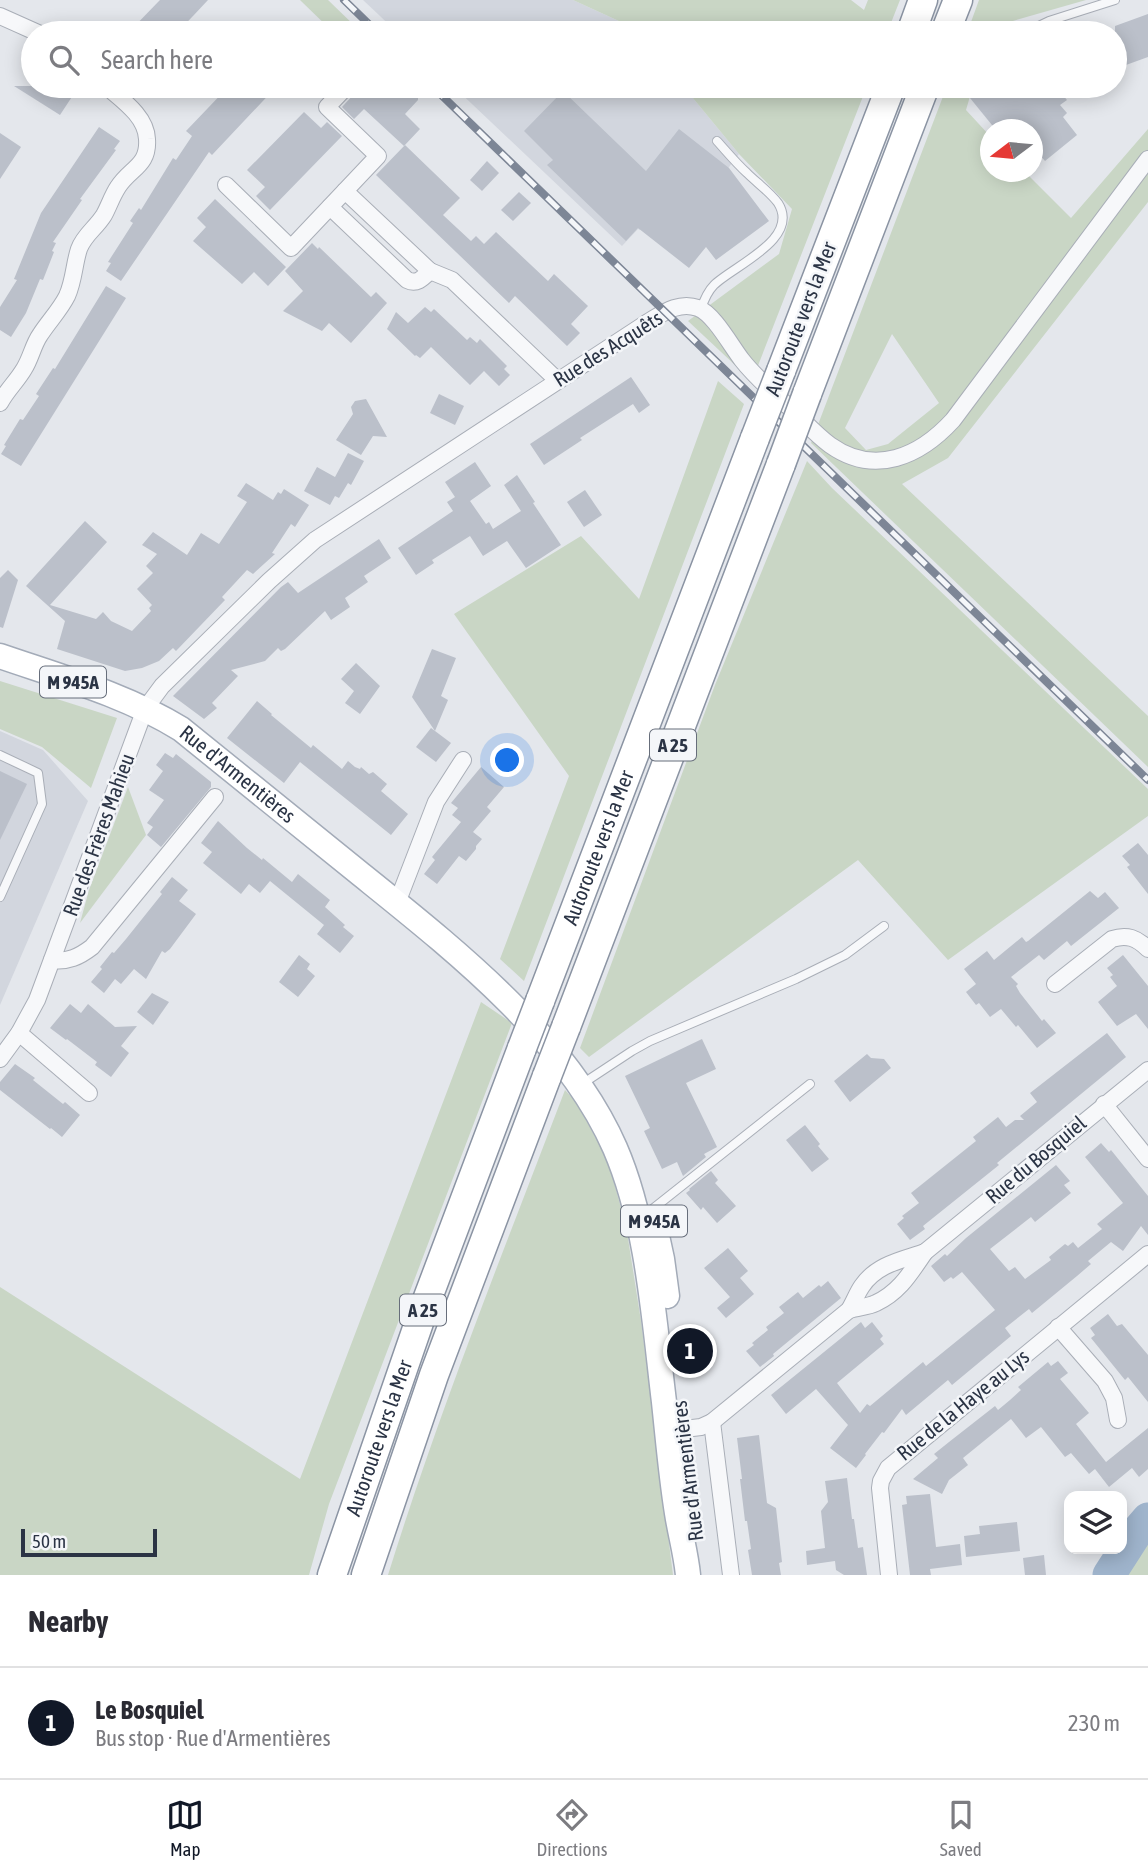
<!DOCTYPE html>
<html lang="en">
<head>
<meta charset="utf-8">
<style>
  body { margin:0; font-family:"Asap Condensed",sans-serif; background:#f7f7f7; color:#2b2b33 }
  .controls { position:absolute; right:21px; bottom:21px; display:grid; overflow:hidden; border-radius:14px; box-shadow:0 4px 18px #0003 }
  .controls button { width:63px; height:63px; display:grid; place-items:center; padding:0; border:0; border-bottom:2px solid #e1e1e2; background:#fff; color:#2b2b33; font:35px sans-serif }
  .compass { position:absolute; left:980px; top:119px; width:63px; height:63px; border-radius:50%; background:#fff; box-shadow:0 4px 18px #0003; rotate:254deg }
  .scale { position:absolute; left:21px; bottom:18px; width:136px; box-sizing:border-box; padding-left:7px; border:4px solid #2b3445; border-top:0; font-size:19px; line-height:24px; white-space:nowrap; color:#2b3445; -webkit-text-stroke:5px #f4f6f9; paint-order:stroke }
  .you { position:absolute; left:508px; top:761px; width:24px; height:24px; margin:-18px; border:5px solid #fff; border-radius:50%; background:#1a73e8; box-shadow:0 0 0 10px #1a73e833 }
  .badge { display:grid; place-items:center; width:46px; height:46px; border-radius:50%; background:#111827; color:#fff; font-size:23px; font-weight:700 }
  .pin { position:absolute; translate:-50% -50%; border:4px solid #fff; box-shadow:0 2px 7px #0006 }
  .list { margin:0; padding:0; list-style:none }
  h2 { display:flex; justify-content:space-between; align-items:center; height:91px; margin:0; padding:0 28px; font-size:30px }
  h2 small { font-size:23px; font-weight:400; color:#7c7c81 }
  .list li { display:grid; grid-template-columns:46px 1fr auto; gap:21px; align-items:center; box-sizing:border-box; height:112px; padding:0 28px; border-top:2px solid #e1e1e2 }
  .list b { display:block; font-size:26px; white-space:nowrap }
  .list p { margin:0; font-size:23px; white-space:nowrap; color:#7c7c81 }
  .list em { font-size:23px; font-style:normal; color:#7c7c81 }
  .icon { flex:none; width:38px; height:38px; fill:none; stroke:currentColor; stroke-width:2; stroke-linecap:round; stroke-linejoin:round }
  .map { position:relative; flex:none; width:1148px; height:1575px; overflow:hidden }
  .search { position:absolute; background:#fff; box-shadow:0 4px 18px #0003; left:21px; right:21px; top:21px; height:77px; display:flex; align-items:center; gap:18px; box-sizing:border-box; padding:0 24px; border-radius:38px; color:#7c7c81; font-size:26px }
  .sheet { height:203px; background:#fff }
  nav { display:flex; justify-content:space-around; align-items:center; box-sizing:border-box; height:98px; border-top:2px solid #e1e1e2; background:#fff; font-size:19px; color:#7c7c81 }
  nav a { display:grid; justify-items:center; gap:4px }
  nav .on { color:#111827 }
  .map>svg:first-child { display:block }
</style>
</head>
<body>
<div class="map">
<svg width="1148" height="1575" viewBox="0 0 1148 1575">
  <rect width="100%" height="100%" fill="#e4e7ec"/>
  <!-- built -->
  <g fill="#d2d6de">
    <polygon points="363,0 573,0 645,33 398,33"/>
    <polygon points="453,86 683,86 739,154 697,209 653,213 640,230 638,229 622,246"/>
    <polygon points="0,731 43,750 88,801 0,1005"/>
  </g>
  <!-- green -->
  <g fill="#c9d6c5" fill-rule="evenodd">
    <polygon points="300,0 328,0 359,30 355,33 334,33"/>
    <polygon points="573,0 851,0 864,10 868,0 900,0 887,33 645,33"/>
    <polygon points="979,0 1086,0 992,27 990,33 967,33"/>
    <polygon points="683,86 867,86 752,381 688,321 779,254 792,209 739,154"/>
    <path d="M947,86h26l-7,24 24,26v36h35l46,46 77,-89v73l-200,256 -46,26 246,232v51l-337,-324zM892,334l47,69 -51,41 -22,6 -21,-22z"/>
    <polygon points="718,381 744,404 524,981 500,959 569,776 454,614 581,536 639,599"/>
    <polygon points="807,461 832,488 1148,789 1148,816 948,960 858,860 589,1057 580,1048 715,685"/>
    <polygon points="0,681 117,718 91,788 42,747 0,729"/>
    <polygon points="128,787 146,835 80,923 89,890"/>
    <polygon points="481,1002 512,1023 329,1504 309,1575 0,1575 0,1287 300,1479"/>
    <path d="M565,1090l12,13 31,58 18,65 15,95 32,254h-285c51,-164 116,-325 177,-485z"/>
    <polygon points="1148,1507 1148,1575 1102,1575 1119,1549 1122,1549 1122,1544"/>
  </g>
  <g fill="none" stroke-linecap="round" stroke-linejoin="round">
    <!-- river -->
    <polyline stroke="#9fb4cc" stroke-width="33" points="1109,1575 1136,1533 1148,1519"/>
  </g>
  <!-- building -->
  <g fill="#bbc0ca">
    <polygon points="160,0 208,0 177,33 128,33"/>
    <polygon points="1148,14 1148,57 1115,69 1115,26"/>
    <polygon points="14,86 79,86 60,115"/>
    <polygon points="229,86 277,86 212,155 209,152 121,281 106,271 111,263 108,262 133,223 130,221 139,208 141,210 173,158 176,160 192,136 186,131"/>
    <polygon points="357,86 409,86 418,94 418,100 405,114 420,129 404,146 364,109 354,119 342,107 355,93"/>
    <polygon points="985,86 1055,86 1067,100 1060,105 1067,113 1063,117 1077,135 1045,161 1032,146 1032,130 996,130 970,98"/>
    <polygon points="563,91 646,171 679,129 729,168 769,221 716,260 706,247 689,268 638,228 626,241 547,165 553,160 524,131"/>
    <polygon points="304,112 321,128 327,122 342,136 270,210 256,196 265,187 247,170"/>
    <polygon points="99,127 120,141 114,149 116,150 80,199 82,200 53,242 56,243 52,251 54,252 43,280 40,279 26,313 11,337 0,330 0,307 17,280 14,279 41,213"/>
    <polygon points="0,133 21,147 0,179"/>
    <polygon points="405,145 460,198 443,215 471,241 476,236 484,244 496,232 548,281 554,274 588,306 571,324 580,333 567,346 515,296 509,303 376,175"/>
    <polygon points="487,161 499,173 482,191 470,180"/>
    <polygon points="519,192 531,203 513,221 501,210"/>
    <polygon points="215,199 286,267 268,286 254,272 242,284 193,241 206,227 197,218"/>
    <polygon points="312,243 318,249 319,247 371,297 376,292 387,303 351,343 329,323 322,331 283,311 303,291 285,271"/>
    <polygon points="106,286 126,298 21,466 1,454 6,446 4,445 20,419 23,420 39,396 36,394 53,368 55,369"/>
    <polygon points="425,307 431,312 434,309 467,340 470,337 477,343 480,339 507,366 504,369 510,375 499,386 484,371 470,385 431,347 420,358 416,355 415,356 387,329 396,312 408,323"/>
    <polygon points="631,377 650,405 639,413 633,404 580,438 582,440 544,465 530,444"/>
    <polygon points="439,394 464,406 455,425 430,413"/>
    <polygon points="366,399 387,437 373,436 361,455 336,440 353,414 351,407 355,401"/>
    <polygon points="348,453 364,461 351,485 348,483 339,498 335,496 330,505 304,491 317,467 335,477"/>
    <polygon points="475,462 491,486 470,501 486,524 489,522 493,529 521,511 504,485 517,475 535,502 533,503 561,545 526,568 507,541 483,556 470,536 432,560 434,563 416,575 398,548 453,511 447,502 455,497 445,482"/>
    <polygon points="246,483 273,500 278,492 281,494 284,489 309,505 295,527 291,524 272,553 275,554 253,574 247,570 222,597 225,600 176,651 173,648 159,661 142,668 125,671 57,649 65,621 26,586 85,521 107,542 50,605 96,619 103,612 111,621 132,631 151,611 149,608 152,605 137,589 153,573 146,566 157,554 142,545 153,532 187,555 201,533 219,544 247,502 237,496"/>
    <polygon points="585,490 602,515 584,527 567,502"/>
    <polygon points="379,539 391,558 364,576 368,582 345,598 350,607 331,620 325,611 285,649 281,651 278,648 265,661 231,670 238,676 212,703 217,708 204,719 173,696 281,587 288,582 298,593"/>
    <polygon points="8,570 18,580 3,628 0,627 0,578"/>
    <polygon points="432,649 456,658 441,696 448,700 435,731 412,697"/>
    <polygon points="356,663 380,686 360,714 345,703 354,691 341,679"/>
    <polygon points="257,701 272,714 271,715 311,748 313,745 342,769 348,761 355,767 360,769 361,767 369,774 373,772 387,784 381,791 408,814 391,835 300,762 284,783 227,738"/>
    <polygon points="431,728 451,743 436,762 416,747"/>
    <polygon points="165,753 173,758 176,754 211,782 211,787 161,847 147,835 153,827 147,823 164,800 149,790 163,771 156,765"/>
    <polygon points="481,767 504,787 487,807 491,811 473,832 482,839 476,846 476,849 466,861 459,856 437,884 424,874 435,860 432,857 461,822 452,815 458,808 451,803"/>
    <polygon points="0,771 27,784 0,840"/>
    <polygon points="218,821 247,848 262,860 263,858 292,882 298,874 330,900 325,907 345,925 343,927 354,936 340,953 317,934 324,925 270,881 260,893 249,884 241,894 203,863 212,852 201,843"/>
    <polygon points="1138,843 1148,855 1148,894 1127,867 1130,865 1122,856"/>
    <polygon points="172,877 188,890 179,901 196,914 170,949 165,953 162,951 146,979 134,969 121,984 115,979 104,993 91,982 102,969 100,967 112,952 114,953 126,939 162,894 160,892"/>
    <polygon points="1090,891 1098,898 1105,892 1119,908 1071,946 1067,941 1044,960 1039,955 1011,977 1018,984 1016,986 1020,993 1042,1021 1044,1019 1056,1033 1037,1048 1018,1025 1016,1027 1001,1009 990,1017 979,1003 976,1005 966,992 976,984 964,969 987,951 994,960 1022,937 1026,942 1028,941"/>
    <polygon points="299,955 310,964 307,969 315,976 298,997 279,982"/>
    <polygon points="1123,955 1148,986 1148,1029 1136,1014 1117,1026 1098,1002 1117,986 1110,977 1113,975 1107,968"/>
    <polygon points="152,993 169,1002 153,1025 137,1012"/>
    <polygon points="70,1004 81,1013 88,1004 115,1027 137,1026 121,1046 129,1053 111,1077 95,1065 97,1062 67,1039 66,1040 50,1028"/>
    <polygon points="1107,1033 1126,1057 997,1163 999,1165 923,1226 925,1229 910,1240 897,1224 904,1218 902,1216 919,1203 911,1193 976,1141 973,1137 998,1117 1006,1127 1015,1120 1024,1120 1020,1116 1037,1102 1030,1093"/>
    <polygon points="702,1039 716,1069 686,1083 717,1147 704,1154 706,1157 683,1176 677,1162 662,1169 644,1131 650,1128 625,1076"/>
    <polygon points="867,1054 871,1058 884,1059 891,1068 850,1102 834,1081"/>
    <polygon points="15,1064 35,1078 33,1080 63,1104 65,1102 80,1115 62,1137 51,1128 50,1129 0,1090 0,1082"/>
    <polygon points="805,1125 820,1144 818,1146 829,1159 812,1172 786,1140"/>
    <polygon points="1101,1143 1109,1152 1111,1150 1148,1196 1148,1235 1141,1226 1123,1251 1111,1242 1088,1261 1091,1264 1077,1276 1032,1313 1029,1309 1005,1328 1011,1336 952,1385 948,1380 906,1415 902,1409 884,1433 882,1432 865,1454 866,1455 856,1468 830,1448 848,1425 816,1389 786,1414 771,1395 861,1322 865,1328 872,1322 883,1336 880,1339 884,1344 837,1383 860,1413 867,1404 870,1406 923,1362 926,1366 995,1310 962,1272 953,1279 951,1277 944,1282 931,1266 945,1254 947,1256 966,1238 1056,1165 1070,1181 1064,1185 1071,1193 1035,1222 1031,1217 990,1249 1009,1271 1015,1267 1025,1279 1051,1260 1049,1257 1065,1244 1068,1246 1073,1242 1078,1248 1102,1229 1097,1224 1123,1203 1085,1157"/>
    <polygon points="711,1171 718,1180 715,1183 736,1206 717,1223 703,1207 701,1210 686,1193 690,1190 689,1189"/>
    <polygon points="728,1248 748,1271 740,1278 754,1294 726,1318 717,1308 730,1297 704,1268"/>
    <polygon points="828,1281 841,1298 773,1354 774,1356 760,1367 746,1351 754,1345 752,1343 768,1330 766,1327 784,1313 779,1307 798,1292 803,1298 819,1285 821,1287"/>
    <polygon points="1108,1314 1117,1326 1122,1324 1148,1355 1148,1402 1128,1377 1125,1380 1091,1338 1095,1335 1090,1328"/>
    <polygon points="1058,1361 1068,1373 1060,1379 1089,1413 1076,1424 1106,1462 1148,1428 1148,1469 1139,1477 1132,1468 1109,1487 1095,1469 1089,1474 1071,1453 1065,1457 1041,1427 1026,1438 1011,1419 963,1458 968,1465 949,1480 942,1494 913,1479 938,1458 934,1454 949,1442 995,1406 998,1410 1010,1400 1021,1390 1018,1387 1048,1362 1051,1366"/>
    <polygon points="759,1435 767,1503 776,1508 782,1562 779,1563 781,1575 752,1575 748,1550 751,1549 747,1521 745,1521 740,1479 742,1479 737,1438"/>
    <polygon points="847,1478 852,1519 854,1519 858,1548 863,1547 867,1575 844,1575 836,1570 835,1561 807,1565 806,1551 825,1548 821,1511 828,1502 825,1481"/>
    <polygon points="930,1494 936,1547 960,1544 962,1565 930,1569 931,1575 910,1575 902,1505 907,1504 906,1496"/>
    <polygon points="1017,1522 1020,1551 966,1557 964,1536 980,1534 979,1526"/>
    <polygon points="1044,1555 1046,1575 1025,1575 1023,1558"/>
  </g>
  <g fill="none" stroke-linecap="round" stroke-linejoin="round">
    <!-- service casing -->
    <g stroke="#a9aeb7" stroke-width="10">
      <g id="service">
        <polyline points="1024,33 1049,21 1115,0"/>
        <path d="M701,309c3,-9 6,-17 13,-24 19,-19 87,-46 64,-82 -8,-11 -21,-20 -31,-30 -11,-10 -20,-21 -30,-32"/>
        <polyline points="0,755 38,773 42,804 0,897"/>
        <polyline points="582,1084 632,1051 650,1041 796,979 845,955 884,926"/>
        <polyline points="645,1215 810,1084"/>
      </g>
    </g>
    <!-- minor casing -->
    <g stroke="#a9aeb7" stroke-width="18">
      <g id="minor">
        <polyline points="0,16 38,33"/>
        <polyline points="226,185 291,248 378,156 327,107 347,86"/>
        <path d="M330,207l77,73c10,5 16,-2 23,-9l-85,-80"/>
        <polyline points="430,271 452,280 557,380"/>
        <path d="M0,403c7,-13 17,-22 24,-34 7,-11 9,-24 16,-34 9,-14 20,-25 27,-39 7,-15 7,-32 12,-47 5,-14 17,-21 25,-34 5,-9 8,-19 14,-28 12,-19 31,-21 29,-48 -1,-23 -25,-39 -41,-53"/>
        <polyline points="397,903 436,802 463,760"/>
        <path d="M52,960c16,2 27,-3 40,-13l123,-150"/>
        <path d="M1055,984l57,-45c15,-5 25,-1 36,10"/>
        <polyline points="19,1033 89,1093"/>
        <path d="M0,1059l19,-26 18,-33 108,-291 17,-23 107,-105 46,-41 333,-218c15,-9 31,-21 50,-14 16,6 33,38 44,52 14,18 32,33 49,49 13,12 25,26 39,36 45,32 90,11 123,-25l195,-261"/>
        <polyline points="1104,1104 1148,1159"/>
        <path d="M849,1310c9,-3 19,-3 27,-7 24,-11 35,-31 49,-51l223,-182"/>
        <polyline points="1058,1327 1105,1381 1114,1398 1118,1420"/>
        <polyline points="712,1422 731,1575"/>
        <path d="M667,1431l34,-4 11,-5 137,-112c5,-8 8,-17 13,-24 15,-22 40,-26 63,-34"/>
        <polyline points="889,1575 880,1488 881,1481 888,1468 1148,1254"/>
      </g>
    </g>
    <!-- primary casing -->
    <g stroke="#a3abb8" stroke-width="27">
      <g id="primary">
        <path id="s1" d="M0,656c61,21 126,39 181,73 59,47 118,95 177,143 93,75 208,164 257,276 33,76 39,172 49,254 4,37 7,74 13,111 3,20 9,41 11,62"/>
        <polyline points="654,1222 662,1259 667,1296"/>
      </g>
    </g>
    <!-- motorway casing -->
    <g stroke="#8b94a3" stroke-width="31">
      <g id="motorway">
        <polyline points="911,33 923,0"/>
        <polyline points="945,33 958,0"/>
        <polyline points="781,371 891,86"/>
        <polyline points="807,394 925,86"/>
        <path id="s2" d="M540,1001l215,-563"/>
        <polyline points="566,1027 781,464"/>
        <path id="s3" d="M332,1575l92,-267 98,-260"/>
        <polyline points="366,1575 434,1375 547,1076"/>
      </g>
    </g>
    <!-- service -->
    <use href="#service" stroke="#f7f8fa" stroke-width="8"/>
    <!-- minor -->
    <use href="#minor" stroke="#f7f8fa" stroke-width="16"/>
    <!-- primary -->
    <use href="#primary" stroke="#fff" stroke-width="24"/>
    <!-- motorway -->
    <use href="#motorway" stroke="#fff" stroke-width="28"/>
    <!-- rail casing -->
    <g stroke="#7d8696" stroke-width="8">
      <g id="rail">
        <polyline points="344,0 378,33"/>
        <polyline points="432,86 1148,780"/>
      </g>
    </g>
    <!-- rail -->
    <use href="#rail" stroke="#f4f6f9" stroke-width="5" stroke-dasharray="16" stroke-linecap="butt"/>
    <!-- motorway-bridge casing -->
    <g stroke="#8b94a3" stroke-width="31" stroke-linecap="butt">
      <g id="motorway-bridge">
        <polyline points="755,438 781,371"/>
        <polyline points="781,464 807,394"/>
        <polyline points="522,1048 540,1001"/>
        <polyline points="547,1076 566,1027"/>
      </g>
    </g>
    <!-- motorway-bridge -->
    <use href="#motorway-bridge" stroke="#fff" stroke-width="28"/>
  </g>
  <g text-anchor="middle" stroke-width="5" stroke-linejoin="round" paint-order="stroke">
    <!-- shield labels -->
    <g fill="#f4f6f9" stroke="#676e7b" stroke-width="2">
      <rect x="40" y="666.5" width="66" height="31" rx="5"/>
      <rect x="650" y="729.5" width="46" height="31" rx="5"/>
      <rect x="621" y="1205.5" width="66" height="31" rx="5"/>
      <rect x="400" y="1294.5" width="46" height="31" rx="5"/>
    </g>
    <g font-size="19" font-weight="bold" fill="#2b3445">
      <text x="73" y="689">M 945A</text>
      <text x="673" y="752">A 25</text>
      <text x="654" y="1228">M 945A</text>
      <text x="423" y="1317">A 25</text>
    </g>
    <!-- street labels -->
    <g font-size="21" fill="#2b3445" stroke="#f4f6f9">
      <text transform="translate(801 319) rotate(-69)" y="7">Autoroute vers la Mer</text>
      <text transform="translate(608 349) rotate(-32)" y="7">Rue des Acquêts</text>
      <text dy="7" stroke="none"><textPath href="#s1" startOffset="268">Rue d'Armentières</textPath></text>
      <text transform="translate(99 835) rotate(-70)" y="7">Rue des Frères Mahieu</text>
      <text dy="7" stroke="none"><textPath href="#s2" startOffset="164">Autoroute vers la Mer</textPath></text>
      <text transform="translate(1036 1160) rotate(-40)" y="7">Rue du Bosquiel</text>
      <text transform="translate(963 1405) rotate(-39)" y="7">Rue de la Haye au Lys</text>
      <text dy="7" stroke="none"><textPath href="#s3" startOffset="145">Autoroute vers la Mer</textPath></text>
      <text transform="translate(688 1471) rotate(-97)" y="7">Rue d'Armentières</text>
    </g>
  </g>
</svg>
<div class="controls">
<button><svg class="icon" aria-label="layers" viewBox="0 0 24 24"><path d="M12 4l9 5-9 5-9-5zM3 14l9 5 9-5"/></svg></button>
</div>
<svg class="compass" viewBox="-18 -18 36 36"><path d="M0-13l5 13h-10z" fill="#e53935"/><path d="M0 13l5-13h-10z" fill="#7c7c81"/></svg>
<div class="scale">50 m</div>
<div class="you"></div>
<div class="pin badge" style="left:690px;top:1351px">1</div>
<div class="search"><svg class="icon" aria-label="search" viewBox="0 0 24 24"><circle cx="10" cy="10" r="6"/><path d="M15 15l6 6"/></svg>Search here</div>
</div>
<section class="sheet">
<h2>Nearby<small></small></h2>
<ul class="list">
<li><span class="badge">1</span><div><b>Le Bosquiel</b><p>Bus stop · Rue d'Armentières</p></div><em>230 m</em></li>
</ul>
</section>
<nav>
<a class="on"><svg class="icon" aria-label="map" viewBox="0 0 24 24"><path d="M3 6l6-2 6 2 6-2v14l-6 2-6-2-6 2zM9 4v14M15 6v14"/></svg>Map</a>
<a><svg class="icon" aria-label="directions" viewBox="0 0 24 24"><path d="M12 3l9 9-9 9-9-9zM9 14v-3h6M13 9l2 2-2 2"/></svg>Directions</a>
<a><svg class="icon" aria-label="saved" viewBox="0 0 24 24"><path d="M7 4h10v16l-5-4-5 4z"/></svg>Saved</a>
</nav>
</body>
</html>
